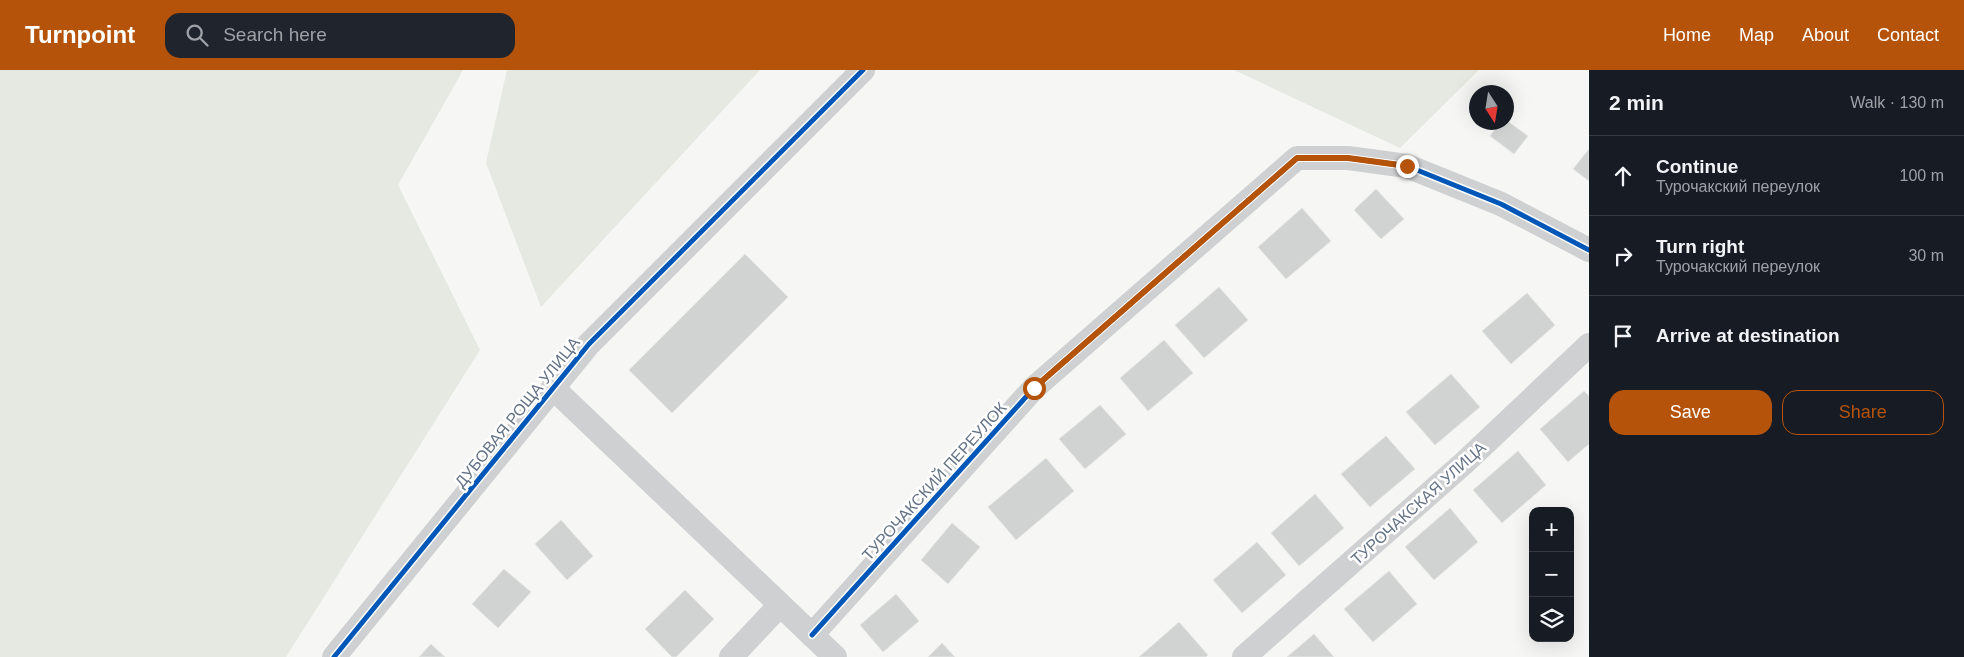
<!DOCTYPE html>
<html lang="en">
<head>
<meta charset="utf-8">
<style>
  body { margin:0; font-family:Arial,sans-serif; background:#20242c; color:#f1f3f6 }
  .controls { position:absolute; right:15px; bottom:15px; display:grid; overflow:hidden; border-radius:10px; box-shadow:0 5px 20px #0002 }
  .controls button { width:45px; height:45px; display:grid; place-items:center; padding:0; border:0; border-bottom:1px solid #363941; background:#171b24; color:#f1f3f6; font:25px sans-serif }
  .compass { position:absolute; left:1469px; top:15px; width:45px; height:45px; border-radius:50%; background:#171b24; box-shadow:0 5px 20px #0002; rotate:168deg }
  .stop { position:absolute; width:15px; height:15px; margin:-11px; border:4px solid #b45309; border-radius:50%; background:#fff }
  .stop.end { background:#b45309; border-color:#fff; box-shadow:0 1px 5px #0008 }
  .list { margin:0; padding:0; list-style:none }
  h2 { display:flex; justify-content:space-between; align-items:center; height:65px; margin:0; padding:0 20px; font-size:21px }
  h2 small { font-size:16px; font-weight:400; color:#9ea1a6 }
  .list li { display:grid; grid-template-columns:32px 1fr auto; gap:15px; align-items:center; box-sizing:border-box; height:80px; padding:0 20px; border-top:1px solid #363941 }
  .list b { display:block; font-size:19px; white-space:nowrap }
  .list p { margin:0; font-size:16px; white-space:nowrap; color:#9ea1a6 }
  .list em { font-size:16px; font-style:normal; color:#9ea1a6 }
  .actions { display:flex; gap:10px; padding:15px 20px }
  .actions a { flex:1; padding:11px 0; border:1px solid #b45309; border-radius:15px; text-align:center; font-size:18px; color:#b45309 }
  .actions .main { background:#b45309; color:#fff }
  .icon { flex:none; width:28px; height:28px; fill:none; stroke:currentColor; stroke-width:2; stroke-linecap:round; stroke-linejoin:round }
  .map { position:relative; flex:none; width:1589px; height:587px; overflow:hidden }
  header { display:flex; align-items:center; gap:30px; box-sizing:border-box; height:70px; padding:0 25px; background:#b45309; color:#fff }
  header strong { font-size:24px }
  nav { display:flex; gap:28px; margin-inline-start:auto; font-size:18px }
  .search { width:350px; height:45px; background:#20242c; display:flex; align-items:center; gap:12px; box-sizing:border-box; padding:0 18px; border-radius:15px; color:#9ea1a6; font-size:19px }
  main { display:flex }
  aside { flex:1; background:#171b24 }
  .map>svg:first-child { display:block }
</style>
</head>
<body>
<header>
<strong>Turnpoint</strong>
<div class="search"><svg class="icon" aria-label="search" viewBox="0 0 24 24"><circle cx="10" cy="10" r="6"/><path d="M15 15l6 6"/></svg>Search here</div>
<nav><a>Home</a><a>Map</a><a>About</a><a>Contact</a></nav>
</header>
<main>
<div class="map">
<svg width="1589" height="587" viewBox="0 0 1589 587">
  <rect width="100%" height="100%" fill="#f6f6f4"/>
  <!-- green -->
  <g fill="#e5e9e2">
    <polygon points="0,0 463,0 398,115 480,280 286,587 0,587"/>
    <polygon points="507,0 760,0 541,237 486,93"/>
    <polygon points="1234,0 1479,0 1400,78"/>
  </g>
  <!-- building -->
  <g fill="#d1d3d3" stroke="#e5e5e4">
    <polygon points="1506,50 1528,66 1514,84 1490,66 1500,52 1506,52"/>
    <polygon points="1589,79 1589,111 1573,99"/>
    <polygon points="1376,119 1404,149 1381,169 1354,140"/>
    <polygon points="1302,138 1331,171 1286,209 1258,177"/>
    <polygon points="745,184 788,227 672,343 629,300"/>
    <polygon points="1219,217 1248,250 1204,288 1175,255"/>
    <polygon points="1527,223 1555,255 1511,294 1482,261"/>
    <polygon points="1164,270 1193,303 1148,341 1120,308"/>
    <polygon points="1451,304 1480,337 1435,375 1406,342"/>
    <polygon points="1584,321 1589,326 1589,374 1568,392 1540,359"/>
    <polygon points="1100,335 1126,364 1085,399 1059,369"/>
    <polygon points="1386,366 1415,399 1370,437 1341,404"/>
    <polygon points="1518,381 1546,415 1502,453 1473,420"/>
    <polygon points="1046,388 1074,421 1016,470 988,437"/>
    <polygon points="1315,424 1344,458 1299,496 1271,463"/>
    <polygon points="1450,438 1478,472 1434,510 1405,477"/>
    <polygon points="561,450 593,486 567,510 535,474"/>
    <polygon points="952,453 980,477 948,514 921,490"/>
    <polygon points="1257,472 1286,505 1242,543 1213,510"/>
    <polygon points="504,499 531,522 498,558 472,534"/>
    <polygon points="1389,501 1417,534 1373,572 1344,539"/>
    <polygon points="685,520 714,549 676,587 672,587 645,559"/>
    <polygon points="896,524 919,551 883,582 860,555"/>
    <polygon points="1179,552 1208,585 1206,587 1139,587"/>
    <polygon points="1314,564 1334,587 1287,587"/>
    <polygon points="942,573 955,587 928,587"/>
    <polygon points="431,574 445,587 419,587"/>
  </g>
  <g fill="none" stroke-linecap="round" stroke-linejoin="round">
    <!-- minor -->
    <g stroke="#cfd0d1" stroke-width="24">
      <polyline points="553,318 835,587"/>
      <polyline points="812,565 1034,318 1297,88 1348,88 1407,96 1501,134 1589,180"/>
      <polyline points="334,587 589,274 863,0"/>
      <polyline points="731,587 780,535"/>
      <polyline points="1244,587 1464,393 1589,275"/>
    </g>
    <!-- cycleway casing -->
    <g stroke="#fff" stroke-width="8">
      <g id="cycleway">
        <polyline points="812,565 1034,318 1297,88 1348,88 1407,96 1501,134 1589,180"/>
        <polyline points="334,587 589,274 863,0"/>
      </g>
    </g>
    <!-- cycleway -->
    <use href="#cycleway" stroke="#0057b8" stroke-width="5"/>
  </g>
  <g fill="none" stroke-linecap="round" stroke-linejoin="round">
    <!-- route -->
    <polyline stroke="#b45309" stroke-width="6" points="1034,318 1297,88 1348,88 1407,96"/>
  </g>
  <g text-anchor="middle" stroke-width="5" stroke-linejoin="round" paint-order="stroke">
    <!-- street labels -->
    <g font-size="16" fill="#647386" stroke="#fff">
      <text transform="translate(517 342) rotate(-51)" y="6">ДУБОВАЯ РОЩА УЛИЦА</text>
      <text transform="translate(934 411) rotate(-48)" y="6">ТУРОЧАКСКИЙ ПЕРЕУЛОК</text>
      <text transform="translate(1418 433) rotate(-42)" y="6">ТУРОЧАКСКАЯ УЛИЦА</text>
    </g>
  </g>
</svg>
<div class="controls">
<button>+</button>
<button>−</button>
<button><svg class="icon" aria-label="layers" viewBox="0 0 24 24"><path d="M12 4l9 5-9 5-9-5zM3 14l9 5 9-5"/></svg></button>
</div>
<svg class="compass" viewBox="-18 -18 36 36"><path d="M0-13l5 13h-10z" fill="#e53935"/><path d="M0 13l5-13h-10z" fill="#9ea1a6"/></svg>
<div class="stop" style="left:1034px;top:318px"></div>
<div class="stop end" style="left:1407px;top:96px"></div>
</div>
<aside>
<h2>2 min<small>Walk · 130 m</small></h2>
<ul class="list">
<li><svg class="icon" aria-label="ahead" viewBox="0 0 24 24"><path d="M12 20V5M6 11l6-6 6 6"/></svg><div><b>Continue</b><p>Турочакский переулок</p></div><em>100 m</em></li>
<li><svg class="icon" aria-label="right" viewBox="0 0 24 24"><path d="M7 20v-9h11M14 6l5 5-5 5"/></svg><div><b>Turn right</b><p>Турочакский переулок</p></div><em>30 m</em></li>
<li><svg class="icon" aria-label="arrive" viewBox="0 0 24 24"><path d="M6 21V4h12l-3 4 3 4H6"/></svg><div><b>Arrive at destination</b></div></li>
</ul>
<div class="actions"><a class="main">Save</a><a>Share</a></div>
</aside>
</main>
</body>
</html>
